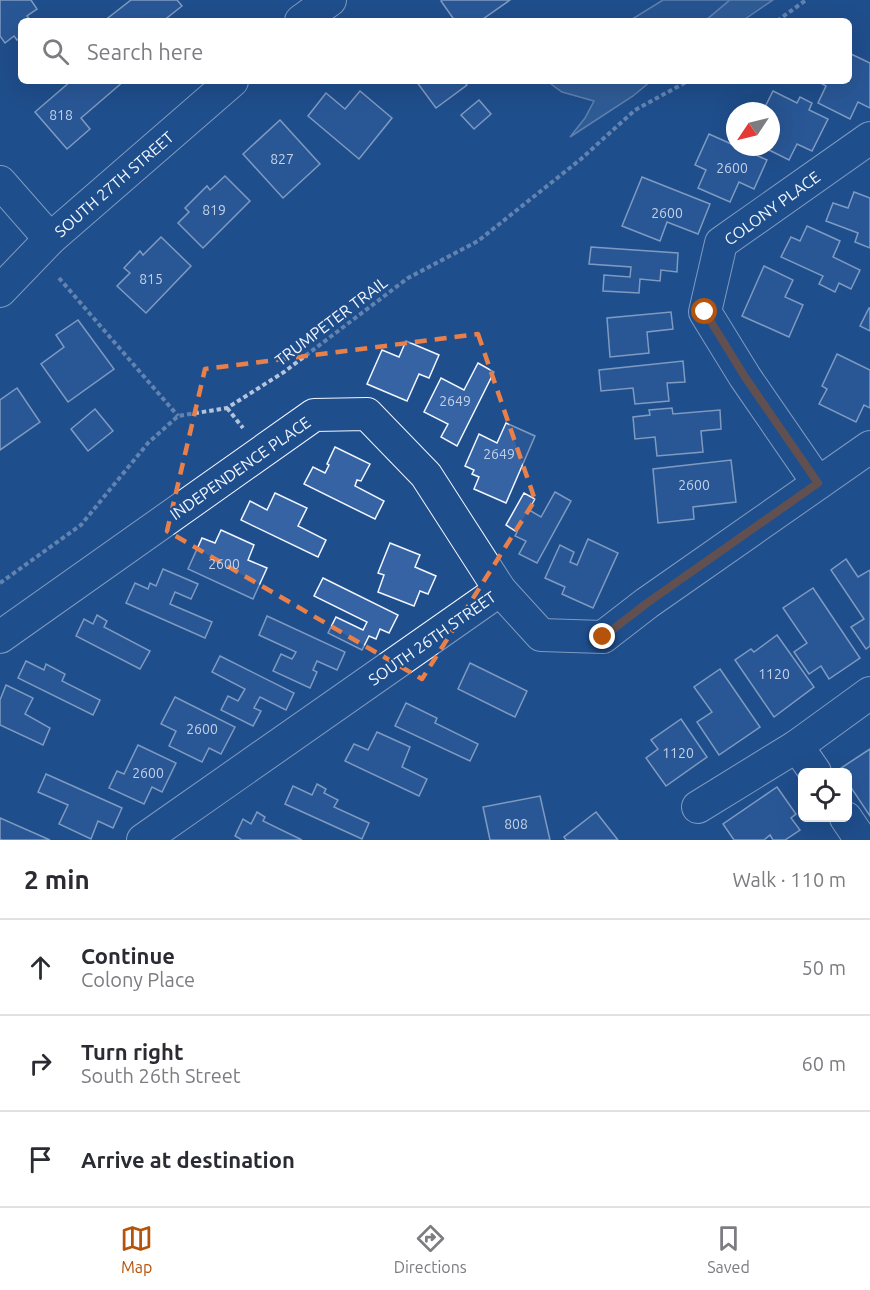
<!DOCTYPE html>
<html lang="en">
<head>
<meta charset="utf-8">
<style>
  body { margin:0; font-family:Ubuntu,sans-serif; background:#f2f2f3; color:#2b2b33 }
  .controls { position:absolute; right:18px; bottom:18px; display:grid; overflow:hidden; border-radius:9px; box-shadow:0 6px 24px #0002 }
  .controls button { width:54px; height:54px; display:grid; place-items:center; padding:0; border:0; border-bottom:2px solid #e1e1e2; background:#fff; color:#2b2b33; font:30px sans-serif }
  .compass { position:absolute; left:726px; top:102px; width:54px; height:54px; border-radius:50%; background:#fff; box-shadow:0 6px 24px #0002; rotate:235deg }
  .stop { position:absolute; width:18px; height:18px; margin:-14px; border:4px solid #b45309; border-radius:50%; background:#fff }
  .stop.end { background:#b45309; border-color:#fff; box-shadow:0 2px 6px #0008 }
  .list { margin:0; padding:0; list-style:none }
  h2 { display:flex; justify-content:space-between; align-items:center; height:78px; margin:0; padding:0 24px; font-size:26px }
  h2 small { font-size:20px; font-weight:400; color:#7c7c81 }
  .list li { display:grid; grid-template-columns:39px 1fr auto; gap:18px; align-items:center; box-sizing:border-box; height:96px; padding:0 24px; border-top:2px solid #e1e1e2 }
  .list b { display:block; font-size:22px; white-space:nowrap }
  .list p { margin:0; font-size:20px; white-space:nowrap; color:#7c7c81 }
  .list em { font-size:20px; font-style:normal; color:#7c7c81 }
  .icon { flex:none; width:33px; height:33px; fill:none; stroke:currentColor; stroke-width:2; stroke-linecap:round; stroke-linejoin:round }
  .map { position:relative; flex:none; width:870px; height:840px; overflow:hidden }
  .search { position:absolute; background:#fff; box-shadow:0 6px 24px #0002; left:18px; right:18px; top:18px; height:66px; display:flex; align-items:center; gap:15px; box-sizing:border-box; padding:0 21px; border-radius:9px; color:#7c7c81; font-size:22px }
  .sheet { height:366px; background:#fff }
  nav { display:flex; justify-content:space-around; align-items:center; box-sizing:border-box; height:84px; border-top:2px solid #e1e1e2; background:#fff; font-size:16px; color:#7c7c81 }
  nav a { display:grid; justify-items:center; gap:3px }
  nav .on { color:#b45309 }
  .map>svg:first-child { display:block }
</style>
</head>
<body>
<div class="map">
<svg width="870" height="840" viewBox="0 0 870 840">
  <rect width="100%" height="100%" fill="#1f4e8c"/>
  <!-- built -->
  <polygon fill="#305b95" stroke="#a8bbd7" stroke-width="1.5" points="663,0 730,0 705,21 629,21"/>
  <!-- water -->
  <g fill="#446ba0" stroke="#a8bbd7" stroke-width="1.5">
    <polygon points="730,0 773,0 742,21 705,21"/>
    <polygon points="555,81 651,81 633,96 570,137 585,118 594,101 562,92 551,84"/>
  </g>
  <!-- building -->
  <g fill="#3563a3" stroke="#f2f6ff" stroke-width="1.5">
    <polygon points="0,0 31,0 37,9 27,16 31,21 21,21 21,38 17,40 14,36 5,43 0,36"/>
    <polygon points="131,0 177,0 182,6 163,21 104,21"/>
    <polygon points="442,0 510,0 480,21 455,21 441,1"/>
    <polygon points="849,53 870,63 870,108 858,102 850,119 818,103 826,86 817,81 849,81"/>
    <polygon points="71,81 124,81 81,118 90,129 67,149 35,112"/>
    <polygon points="416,81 464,81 467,85 436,108"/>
    <polygon points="360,91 392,118 359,159 308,116 326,93 345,109"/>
    <polygon points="773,91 797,103 800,97 812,103 809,110 828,119 812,151 797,144 789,160 763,147 771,147 771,111 763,111"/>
    <polygon points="479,100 491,114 474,129 461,115"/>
    <polygon points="280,120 320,164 283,198 243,154"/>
    <polygon points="709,134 767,160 754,189 739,182 730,202 698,188 706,170 695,165"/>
    <polygon points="225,176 250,201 203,248 178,223 189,212 185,208 207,186 210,190"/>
    <polygon points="642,177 710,204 698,234 667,222 660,241 622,226"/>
    <polygon points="854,192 870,198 870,248 855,242 858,233 826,221 833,203 848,208"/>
    <polygon points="807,226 840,241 833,257 860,270 851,289 839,283 835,292 819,284 823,276 781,257 791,237 800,241"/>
    <polygon points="161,237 191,266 146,313 117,286 130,273 124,268 140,251 143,255"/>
    <polygon points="591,247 678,253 677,272 661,270 660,281 640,279 639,293 603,291 604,275 630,277 631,267 589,264"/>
    <polygon points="764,266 793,280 785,297 803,305 789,337 742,316"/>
    <polygon points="869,308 870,308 870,331 860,326"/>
    <polygon points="671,312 673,329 647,332 649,353 610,357 607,318"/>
    <polygon points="78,320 114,369 68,402 41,364 64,347 56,335"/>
    <polygon points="406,341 439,355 429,378 419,374 407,401 367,384 382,350 399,357"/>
    <polygon points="837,354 870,370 870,408 864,405 856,422 819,404 827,389 822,386"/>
    <polygon points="683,361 685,382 667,383 669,401 635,404 633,388 601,391 599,370"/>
    <polygon points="478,363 494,372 457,446 441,437 448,424 424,412 441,378 464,390"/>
    <polygon points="17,388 40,422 0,450 0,400"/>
    <polygon points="672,408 673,414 720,410 721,429 701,431 703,452 657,456 655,437 635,439 633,417 650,415 649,410"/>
    <polygon points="95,409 113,431 88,451 71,429"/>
    <polygon points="506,423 535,436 506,503 474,489 479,477 472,474 474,470 465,466 479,434 497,443"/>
    <polygon points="335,447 370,464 361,481 357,480 355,486 384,501 375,519 304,484 313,467 325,473 329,465 327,464"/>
    <polygon points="731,460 736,502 693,507 694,519 658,523 653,469"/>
    <polygon points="555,492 571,501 537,563 519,554 526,541 515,536 517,532 506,525 524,493 535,499 529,510 541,517"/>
    <polygon points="275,493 307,508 298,526 326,540 318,557 241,520 250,501 267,510"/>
    <polygon points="221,530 254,545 248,560 267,568 253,599 188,569 202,538 215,543"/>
    <polygon points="588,539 618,553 593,608 562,594 565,587 545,578 560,545 574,552 570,562 577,565"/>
    <polygon points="390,543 420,555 415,567 436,576 428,594 420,591 414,606 378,592 384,575 378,573"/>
    <polygon points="846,559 858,577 870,570 870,646 866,649 851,627 864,619 831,570"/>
    <polygon points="163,569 198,584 191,599 175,592 170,604 212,622 205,638 126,603 135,583 148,589 150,583 156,586"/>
    <polygon points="323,578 398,615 389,633 380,629 376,639 369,636 362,650 328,633 336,617 363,630 367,622 314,596"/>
    <polygon points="813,588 860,658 829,679 821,666 809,674 794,652 807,643 783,608"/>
    <polygon points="97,615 107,621 104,627 150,651 140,669 76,636 84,619 93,624"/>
    <polygon points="267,616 345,652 337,670 317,661 313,670 317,672 310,688 273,671 281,654 292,659 296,652 259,635"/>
    <polygon points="777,635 814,687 774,717 735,660 751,649 754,652"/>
    <polygon points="220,656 294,693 286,710 260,697 254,708 261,711 253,726 221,710 228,696 238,701 245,689 212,672"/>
    <polygon points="26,661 44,670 46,664 65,674 62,681 100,700 93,715 18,678"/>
    <polygon points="470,663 527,691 515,717 458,689"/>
    <polygon points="720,669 760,727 719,755 697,722 712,712 694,687"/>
    <polygon points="6,685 33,698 25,714 50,728 43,745 0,725 0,700"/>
    <polygon points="175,697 235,727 221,754 209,748 202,762 169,746 176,731 161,724"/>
    <polygon points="406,703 437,718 435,723 478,744 470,761 395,726"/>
    <polygon points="681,719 707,757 666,786 646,758 658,749 651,740"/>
    <polygon points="377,732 410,747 402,767 427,779 419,796 345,761 354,744 368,750"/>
    <polygon points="138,745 176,763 162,792 152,787 144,804 109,788 117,771 124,774"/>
    <polygon points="870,749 870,816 848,783 848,772 840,772 838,770"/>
    <polygon points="46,774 122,808 113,828 98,821 91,839 59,824 68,805 38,792"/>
    <polygon points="317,784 326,789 324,793 338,800 334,807 369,823 362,839 285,804 293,786 312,795"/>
    <polygon points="777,787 796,814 791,818 800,830 785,840 773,840 770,835 764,840 734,840 723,824"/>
    <polygon points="540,796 550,840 490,840 483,807"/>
    <polygon points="257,812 265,817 263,821 302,840 242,840 235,836 243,819 251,824"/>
    <polygon points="596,812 618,840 566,840 564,837"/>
    <polygon points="0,818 50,840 2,840 0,839"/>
  </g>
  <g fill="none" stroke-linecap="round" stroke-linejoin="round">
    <!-- minor casing -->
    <g stroke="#f2f6ff" stroke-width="34">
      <g id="minor">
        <polyline points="301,21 330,0"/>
        <polyline points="0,182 50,239"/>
        <polyline points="0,291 50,239 232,81"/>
        <polyline points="818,483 745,377 705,312 721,243 870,138"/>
        <polyline points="0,637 314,415 367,414 426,475 500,590 541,635 603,637 647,603 870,447"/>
        <polyline points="797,746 815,772"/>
        <polyline points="698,807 797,746 870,693"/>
        <polyline points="846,818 861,840"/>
        <polyline points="143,840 500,590"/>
      </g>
    </g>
    <!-- path -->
    <g stroke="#b3c4dc" stroke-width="4" stroke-dasharray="4.5 3" stroke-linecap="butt">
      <polyline points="777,21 806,0"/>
      <polyline points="59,278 178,416"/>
      <polyline points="227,408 243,428"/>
      <polyline points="0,583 81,525 148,443 178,416 227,408 284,372 408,278 478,241 581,159 635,110 688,81"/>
    </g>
    <!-- minor -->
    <use href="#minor" stroke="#1f4e8c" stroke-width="32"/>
  </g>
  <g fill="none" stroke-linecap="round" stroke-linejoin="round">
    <!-- route -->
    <polyline stroke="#b45309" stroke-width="8" points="603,637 647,603 818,483 745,377 705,312"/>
  </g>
  <!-- marked area -->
  <path d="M0 0H870V840H0ZM478,334l57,166 -113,179 -255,-148 38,-162z" fill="#1f4e8c" fill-opacity=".55" fill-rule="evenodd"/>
  <path fill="none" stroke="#ea8049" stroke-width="4.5" stroke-dasharray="12 8" stroke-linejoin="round" d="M478,334l57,166 -113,179 -255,-148 38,-162z"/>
  <g text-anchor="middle" stroke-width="4.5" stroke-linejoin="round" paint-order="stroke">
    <!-- number labels -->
    <g font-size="14" fill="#c3d1e8">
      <text x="61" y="120">818</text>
      <text x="282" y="164">827</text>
      <text x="732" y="173">2600</text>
      <text x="214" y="215">819</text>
      <text x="667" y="218">2600</text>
      <text x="151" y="284">815</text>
      <text x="455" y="406">2649</text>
      <text x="499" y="459">2649</text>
      <text x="694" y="490">2600</text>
      <text x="224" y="569">2600</text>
      <text x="774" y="679">1120</text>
      <text x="202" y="734">2600</text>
      <text x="678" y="758">1120</text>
      <text x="148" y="778">2600</text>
      <text x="516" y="829">808</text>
    </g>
    <!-- street labels -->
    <g font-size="16" fill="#f2f6ff" stroke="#1f4e8c">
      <text transform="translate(114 184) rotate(-41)" y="6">SOUTH 27TH STREET</text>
      <text transform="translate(772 208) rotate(-36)" y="6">COLONY PLACE</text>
      <text transform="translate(331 321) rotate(-37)" y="6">TRUMPETER TRAIL</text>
      <text transform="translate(240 468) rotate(-35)" y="6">INDEPENDENCE PLACE</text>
      <text transform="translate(432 638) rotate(-35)" y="6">SOUTH 26TH STREET</text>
    </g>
  </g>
</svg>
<div class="controls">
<button><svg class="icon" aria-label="locate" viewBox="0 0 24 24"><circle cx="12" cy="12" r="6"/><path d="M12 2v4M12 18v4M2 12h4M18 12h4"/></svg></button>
</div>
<svg class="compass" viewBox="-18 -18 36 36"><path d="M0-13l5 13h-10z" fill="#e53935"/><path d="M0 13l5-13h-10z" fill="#7c7c81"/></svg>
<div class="stop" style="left:705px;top:312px"></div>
<div class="stop end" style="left:603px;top:637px"></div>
<div class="search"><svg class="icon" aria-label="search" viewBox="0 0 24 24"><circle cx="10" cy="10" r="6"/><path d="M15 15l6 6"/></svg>Search here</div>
</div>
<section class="sheet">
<h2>2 min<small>Walk · 110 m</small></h2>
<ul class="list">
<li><svg class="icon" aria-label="ahead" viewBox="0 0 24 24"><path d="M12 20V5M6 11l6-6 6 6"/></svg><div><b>Continue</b><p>Colony Place</p></div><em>50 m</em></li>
<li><svg class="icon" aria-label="right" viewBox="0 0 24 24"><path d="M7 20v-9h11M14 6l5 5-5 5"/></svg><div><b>Turn right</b><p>South 26th Street</p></div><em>60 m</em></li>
<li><svg class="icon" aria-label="arrive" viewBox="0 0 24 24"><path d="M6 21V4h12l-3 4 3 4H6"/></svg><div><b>Arrive at destination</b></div></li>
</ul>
</section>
<nav>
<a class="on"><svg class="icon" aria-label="map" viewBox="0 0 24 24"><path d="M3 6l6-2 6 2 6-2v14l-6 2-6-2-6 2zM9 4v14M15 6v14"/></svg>Map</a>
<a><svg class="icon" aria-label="directions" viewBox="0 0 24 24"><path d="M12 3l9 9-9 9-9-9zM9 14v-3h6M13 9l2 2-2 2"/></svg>Directions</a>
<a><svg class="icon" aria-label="saved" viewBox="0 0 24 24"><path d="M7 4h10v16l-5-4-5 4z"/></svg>Saved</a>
</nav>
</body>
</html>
